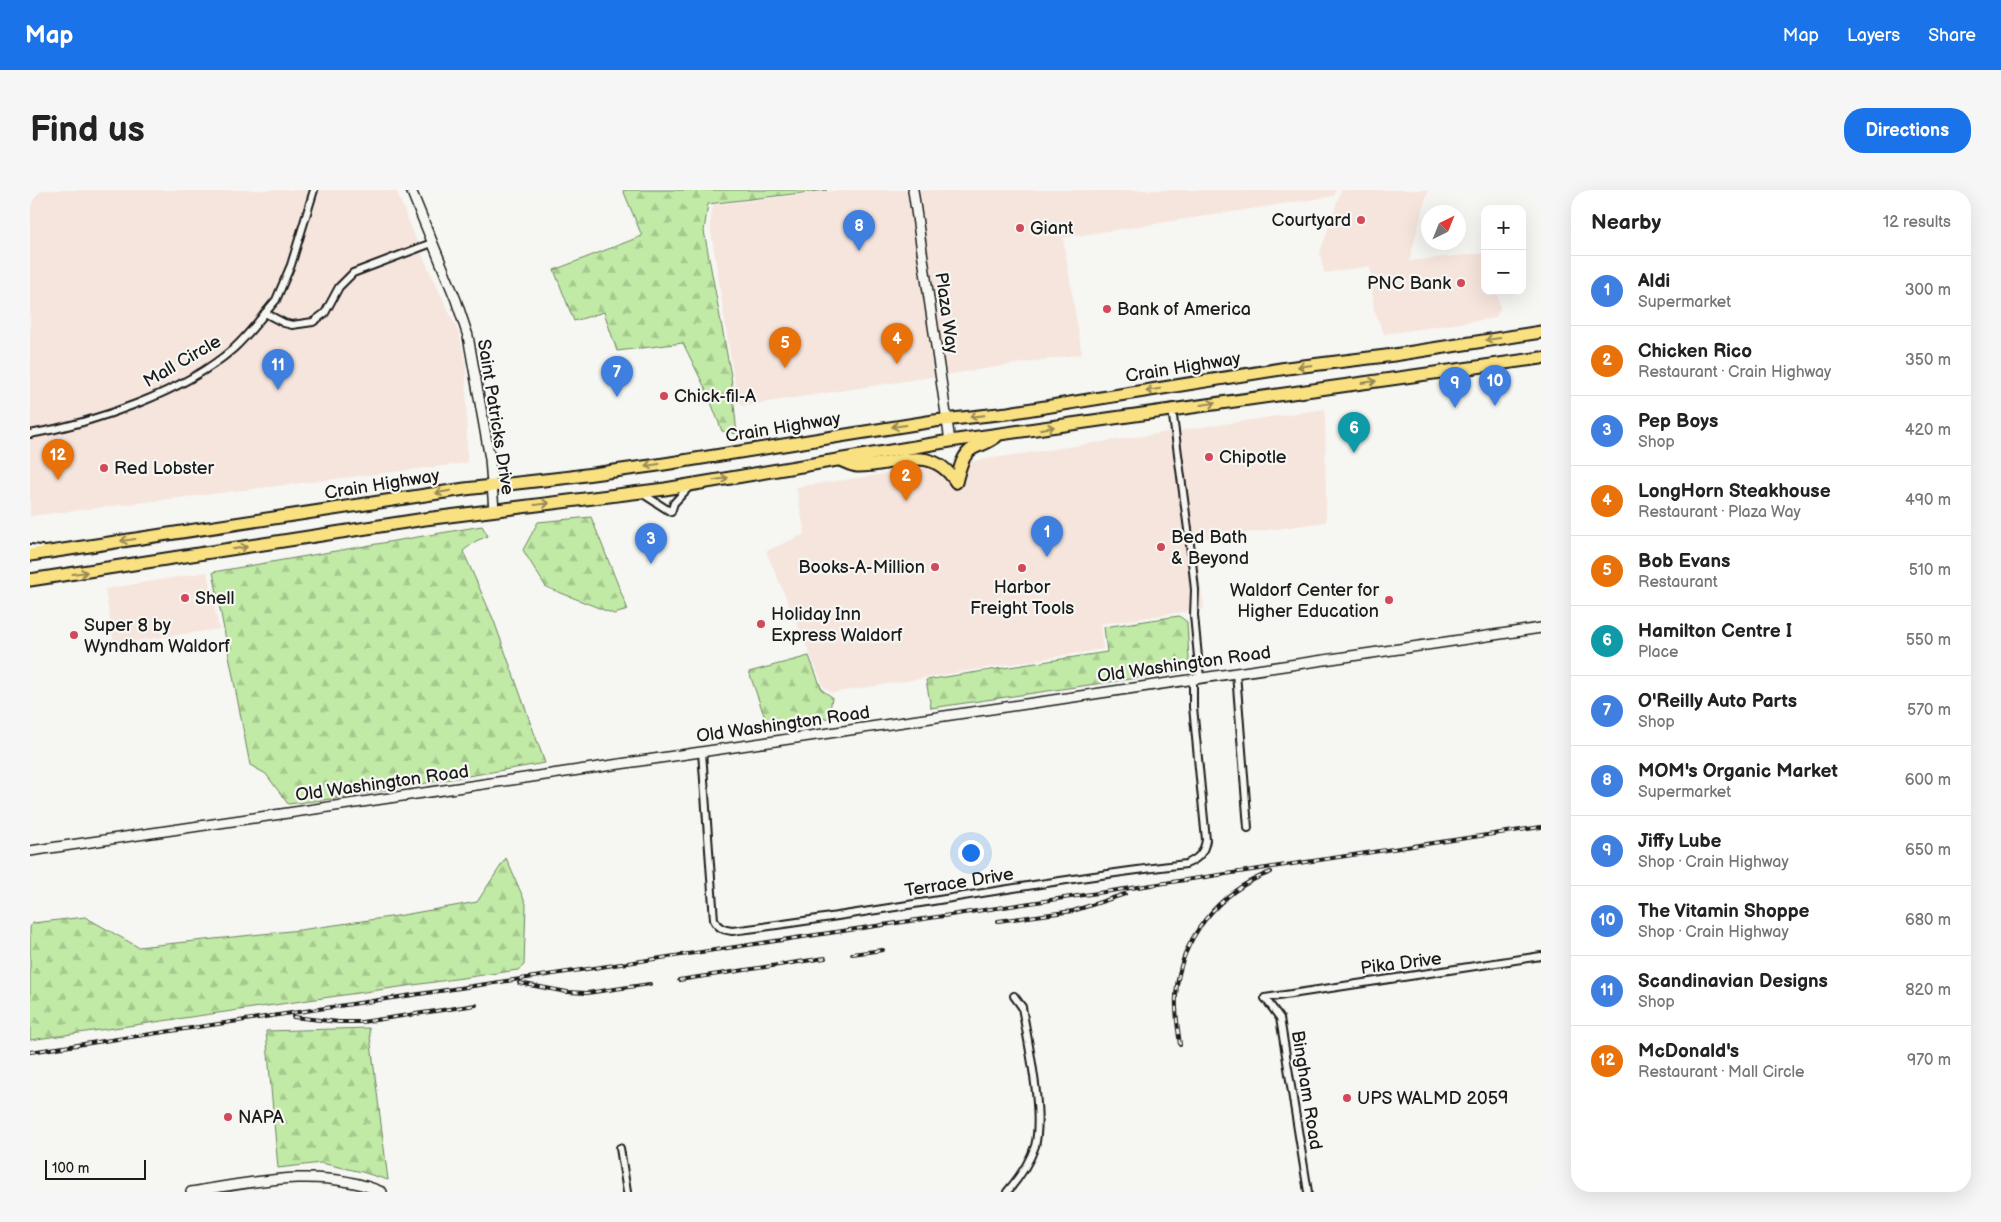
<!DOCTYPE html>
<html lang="en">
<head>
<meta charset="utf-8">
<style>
  body { margin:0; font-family:"Balsamiq Sans",sans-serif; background:#f6f6f6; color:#222 }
  .controls { position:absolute; right:15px; top:15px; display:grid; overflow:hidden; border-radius:10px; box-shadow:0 5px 20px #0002 }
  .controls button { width:45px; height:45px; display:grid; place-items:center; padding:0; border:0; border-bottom:1px solid #e0e0e0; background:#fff; color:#222; font:25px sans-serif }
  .compass { position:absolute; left:1391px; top:15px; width:45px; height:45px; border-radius:50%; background:#fff; box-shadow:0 5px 20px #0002; rotate:43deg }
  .scale { position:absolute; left:15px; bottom:12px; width:101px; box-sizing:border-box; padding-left:5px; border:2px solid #1c1c1c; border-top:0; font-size:14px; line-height:18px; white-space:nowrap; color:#1c1c1c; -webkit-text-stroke:4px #f6f6f2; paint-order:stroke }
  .you { position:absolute; left:940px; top:662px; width:18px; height:18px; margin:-12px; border:4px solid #fff; border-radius:50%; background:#1a73e8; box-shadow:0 0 0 8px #1a73e833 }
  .badge { display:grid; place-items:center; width:32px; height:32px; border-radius:50%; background:#1a73e8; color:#fff; font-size:16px; font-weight:700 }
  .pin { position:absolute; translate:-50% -41px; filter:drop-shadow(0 1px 2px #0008) }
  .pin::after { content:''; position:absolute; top:26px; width:18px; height:15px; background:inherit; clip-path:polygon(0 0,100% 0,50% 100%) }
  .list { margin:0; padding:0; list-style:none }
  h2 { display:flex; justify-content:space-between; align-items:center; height:65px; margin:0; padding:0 20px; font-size:21px }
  h2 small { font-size:16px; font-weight:400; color:#767676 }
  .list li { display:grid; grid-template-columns:32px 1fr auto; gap:15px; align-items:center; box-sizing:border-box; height:70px; padding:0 20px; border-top:1px solid #e0e0e0 }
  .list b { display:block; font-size:19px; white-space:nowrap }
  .list p { margin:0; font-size:16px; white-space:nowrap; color:#767676 }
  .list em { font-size:16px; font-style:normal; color:#767676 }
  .map { position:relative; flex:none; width:1511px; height:1002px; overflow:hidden; border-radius:20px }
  header { display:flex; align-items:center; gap:30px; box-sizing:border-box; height:70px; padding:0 25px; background:#1a73e8; color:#fff }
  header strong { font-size:24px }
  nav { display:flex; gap:28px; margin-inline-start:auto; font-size:18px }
  .intro { display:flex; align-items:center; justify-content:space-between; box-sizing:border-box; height:120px; padding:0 30px }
  h1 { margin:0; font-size:35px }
  .button { padding:12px 22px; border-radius:20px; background:#1a73e8; color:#fff; font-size:18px; font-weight:700 }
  main { display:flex; gap:30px; padding:0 30px }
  aside { flex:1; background:#fff; border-radius:20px; box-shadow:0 5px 20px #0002 }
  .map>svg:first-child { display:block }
</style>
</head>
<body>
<header>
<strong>Map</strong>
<nav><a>Map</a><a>Layers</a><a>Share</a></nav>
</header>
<div class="intro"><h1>Find us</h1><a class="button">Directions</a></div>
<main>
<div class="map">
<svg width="1511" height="1002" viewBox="0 0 1511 1002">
  <defs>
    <pattern id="forest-firs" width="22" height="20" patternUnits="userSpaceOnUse" patternTransform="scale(1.25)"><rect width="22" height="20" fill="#c1eaa6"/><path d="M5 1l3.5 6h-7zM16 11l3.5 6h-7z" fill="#a5c88e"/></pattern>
  </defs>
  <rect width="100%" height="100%" fill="#f6f6f2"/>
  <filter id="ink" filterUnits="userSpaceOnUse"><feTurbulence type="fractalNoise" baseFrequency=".02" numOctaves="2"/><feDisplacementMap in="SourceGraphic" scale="10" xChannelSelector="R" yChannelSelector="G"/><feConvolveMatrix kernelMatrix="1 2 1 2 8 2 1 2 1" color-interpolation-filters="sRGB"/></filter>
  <g filter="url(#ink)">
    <!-- built -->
    <g fill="#f6e5dd">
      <polygon points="0,0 366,0 394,69 429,143 436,174 437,273 0,326"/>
      <polygon points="810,0 1306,0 1304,6 1033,48 1052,164 712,216 707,210 680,34 683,15"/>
      <polygon points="1311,0 1398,0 1379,71 1455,63 1455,101 1467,101 1470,119 1465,128 1354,144 1344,120 1340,76 1294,83 1290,63"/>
      <polygon points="1295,219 1296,332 1165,350 1174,419 1070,434 1073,459 801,503 794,497 736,361 775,344 766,297"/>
      <polygon points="177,382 189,439 84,454 75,399"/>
    </g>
    <!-- forest -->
    <g fill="url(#forest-firs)" stroke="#6e8361">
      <polygon points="593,0 797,0 678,14 674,41 701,186 707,244 692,241 677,202 653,153 587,161 574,122 544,131 524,80 612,46"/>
      <polygon points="561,327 598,420 584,424 516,397 493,360 508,332"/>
      <polygon points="452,336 458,346 446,351 433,361 464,431 515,573 302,609 258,614 236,584 220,575 183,382"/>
      <polygon points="1149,426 1157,432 1159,469 1156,478 1148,482 901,518 896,490 1077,462 1074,437"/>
      <polygon points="779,466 792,500 802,507 799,528 737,534 719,482"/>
      <polygon points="476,668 496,714 494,775 488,780 0,850 0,737 3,733 55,727 108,757 270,740 367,726 447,712"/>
      <polygon points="339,838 358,990 332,982 291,973 248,978 236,841"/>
    </g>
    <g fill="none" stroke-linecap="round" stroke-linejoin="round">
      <!-- street casing -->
      <g stroke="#1c1c1c" stroke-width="10">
        <g id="street">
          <polyline points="235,123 254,133 262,135 283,132 295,123 309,97 323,83 402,53"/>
          <polyline points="1142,219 1161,362 1165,400 1164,425 1170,488"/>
          <path d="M0,244c64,-11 154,-42 203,-85 16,-14 29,-33 43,-49l15,-35 23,-75"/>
          <polyline points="613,304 641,322 644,313 659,297"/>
          <polyline points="0,358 12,359"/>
          <polyline points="1206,483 1218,638"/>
          <path d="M672,562l12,168c4,8 10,10 18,11 152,-19 302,-50 454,-67 12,-5 18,-11 20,-24l-13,-133v-28"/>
          <polyline points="1235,808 1511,766"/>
          <polyline points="1235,808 1250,828 1278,1002"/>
          <polyline points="590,958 597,1002"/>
          <path d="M977,1002c12,-14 22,-28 28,-46 9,-34 -7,-103 -13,-139l-8,-11"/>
        </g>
      </g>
      <!-- secondary casing -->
      <g stroke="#1c1c1c" stroke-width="12">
        <g id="secondary">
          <polyline points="381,0 426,110 438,146 460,269 464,320"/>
          <polyline points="883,0 920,251"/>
          <polyline points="0,661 1511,438"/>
          <path d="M161,1002c62,-10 132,-26 191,0"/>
        </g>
      </g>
      <!-- highway casing -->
      <g stroke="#1c1c1c" stroke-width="15">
        <g id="highway">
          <path d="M810,270c5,2 12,6 17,6 39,1 72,-25 99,16"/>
          <path d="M926,292c4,-13 6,-31 22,-36 7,-2 12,-5 18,-9"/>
          <polyline points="0,365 435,299 541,287 628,275 904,231 978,223 1257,178 1364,165 1511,142"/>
          <polyline points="0,390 395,329 635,299 920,251 1511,168"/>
        </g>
      </g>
      <!-- street -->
      <use href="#street" stroke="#f6f6f2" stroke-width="6"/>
      <!-- secondary -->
      <use href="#secondary" stroke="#f6f6f2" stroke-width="9"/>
      <!-- highway -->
      <use href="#highway" stroke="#f9e181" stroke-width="11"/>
      <!-- rail casing -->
      <g stroke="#1c1c1c" stroke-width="4">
        <g id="rail">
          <polyline points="968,731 1043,721 1095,704"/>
          <polyline points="822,764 853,760"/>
          <polyline points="649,790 795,768"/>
          <polyline points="489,793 537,802 557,803 620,794"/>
          <polyline points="263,827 309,832 332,832 446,815"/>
          <path d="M1150,855c-2,-16 -5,-33 -4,-49 3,-57 43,-105 95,-124"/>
          <polyline points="0,862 1511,637"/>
        </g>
      </g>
      <!-- rail -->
      <use href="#rail" stroke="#f6f6f2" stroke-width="2" stroke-dasharray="5.5" stroke-linecap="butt"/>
    </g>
    <!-- one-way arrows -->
    <defs><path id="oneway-shaft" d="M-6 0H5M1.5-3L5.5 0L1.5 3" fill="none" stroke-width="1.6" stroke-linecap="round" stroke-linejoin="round" transform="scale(1.25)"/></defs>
    <g stroke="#968854">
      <use href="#oneway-shaft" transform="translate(1463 149) rotate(172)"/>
      <use href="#oneway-shaft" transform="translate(1275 176) rotate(173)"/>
      <use href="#oneway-shaft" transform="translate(1339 192) rotate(-8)"/>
      <use href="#oneway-shaft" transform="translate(1123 200) rotate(171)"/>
      <use href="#oneway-shaft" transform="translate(1178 214) rotate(-8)"/>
      <use href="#oneway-shaft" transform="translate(947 226) rotate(174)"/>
      <use href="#oneway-shaft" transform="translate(869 236) rotate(172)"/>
      <use href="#oneway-shaft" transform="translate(1017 238) rotate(-9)"/>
      <use href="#oneway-shaft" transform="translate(622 275) rotate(172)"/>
      <use href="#oneway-shaft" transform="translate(691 289) rotate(-10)"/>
      <use href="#oneway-shaft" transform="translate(413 302) rotate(171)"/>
      <use href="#oneway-shaft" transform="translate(512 314) rotate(-7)"/>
      <use href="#oneway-shaft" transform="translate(98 350) rotate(172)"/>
      <use href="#oneway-shaft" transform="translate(210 358) rotate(-9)"/>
      <use href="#oneway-shaft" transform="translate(50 383) rotate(-8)"/>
    </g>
  </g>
  <!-- markers -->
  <g fill="#d1495b" stroke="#f6f6f2" stroke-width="2">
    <circle cx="1331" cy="30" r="5"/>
    <circle cx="990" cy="38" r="5"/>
    <circle cx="1431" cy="93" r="5"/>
    <circle cx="1077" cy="119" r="5"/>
    <circle cx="634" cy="206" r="5"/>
    <circle cx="1179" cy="267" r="5"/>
    <circle cx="74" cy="278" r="5"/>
    <circle cx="1131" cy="357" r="5"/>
    <circle cx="905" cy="377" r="5"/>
    <circle cx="992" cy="378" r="5"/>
    <circle cx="155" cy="408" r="5"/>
    <circle cx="1359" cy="410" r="5"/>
    <circle cx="731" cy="434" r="5"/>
    <circle cx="44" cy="445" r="5"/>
    <circle cx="1317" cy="908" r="5"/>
    <circle cx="198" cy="927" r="5"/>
  </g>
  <g text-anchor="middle" stroke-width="4.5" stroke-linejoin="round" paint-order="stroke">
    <!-- poi labels -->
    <g font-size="18" fill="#1c1c1c" stroke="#f6f6f2" text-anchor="start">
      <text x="1321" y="36" text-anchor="end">Courtyard</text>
      <text x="1000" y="44">Giant</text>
      <text x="1421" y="99" text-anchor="end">PNC Bank</text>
      <text x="1087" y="125">Bank of America</text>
      <text x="644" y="212">Chick-fil-A</text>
      <text x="1189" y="273">Chipotle</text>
      <text x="84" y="284">Red Lobster</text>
      <text x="1141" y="353">Bed Bath<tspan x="1141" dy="21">&amp; Beyond</tspan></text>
      <text x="895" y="383" text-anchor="end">Books-A-Million</text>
      <text x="992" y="403" text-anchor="middle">Harbor<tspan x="992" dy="21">Freight Tools</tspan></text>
      <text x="1349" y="406" text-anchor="end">Waldorf Center for<tspan x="1349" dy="21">Higher Education</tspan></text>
      <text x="165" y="414">Shell</text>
      <text x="741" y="430">Holiday Inn<tspan x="741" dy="21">Express Waldorf</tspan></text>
      <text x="54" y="441">Super 8 by<tspan x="54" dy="21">Wyndham Waldorf</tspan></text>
      <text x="1327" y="914">UPS WALMD 2059</text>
      <text x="208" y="933">NAPA</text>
    </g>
    <!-- street labels -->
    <g font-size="18" fill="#1c1c1c" stroke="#f6f6f2">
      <text transform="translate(917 123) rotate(82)" y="6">Plaza Way</text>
      <text transform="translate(152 171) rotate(-30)" y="6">Mall Circle</text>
      <text transform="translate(1153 177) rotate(-9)" y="6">Crain Highway</text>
      <text transform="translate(466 227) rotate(81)" y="6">Saint Patricks Drive</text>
      <text transform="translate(753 237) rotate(-9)" y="6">Crain Highway</text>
      <text transform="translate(352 294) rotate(-9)" y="6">Crain Highway</text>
      <text transform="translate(1154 474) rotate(-8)" y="6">Old Washington Road</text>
      <text transform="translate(753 534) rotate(-8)" y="6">Old Washington Road</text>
      <text transform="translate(352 593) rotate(-8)" y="6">Old Washington Road</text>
      <text transform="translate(929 692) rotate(-9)" y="6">Terrace Drive</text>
      <text transform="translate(1371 773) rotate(-7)" y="6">Pika Drive</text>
      <text transform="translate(1277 900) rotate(81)" y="6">Bingham Road</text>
    </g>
  </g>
</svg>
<div class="controls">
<button>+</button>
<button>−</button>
</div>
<svg class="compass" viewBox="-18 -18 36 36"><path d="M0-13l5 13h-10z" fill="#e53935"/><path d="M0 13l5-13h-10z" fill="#767676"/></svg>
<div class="scale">100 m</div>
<div class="you"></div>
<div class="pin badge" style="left:1017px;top:367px;background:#3f7fe0">1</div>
<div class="pin badge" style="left:876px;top:311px;background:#e8710a">2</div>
<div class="pin badge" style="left:621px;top:374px;background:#3f7fe0">3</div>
<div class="pin badge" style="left:867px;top:174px;background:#e8710a">4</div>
<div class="pin badge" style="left:755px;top:178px;background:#e8710a">5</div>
<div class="pin badge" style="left:1324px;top:263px;background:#0f9aa8">6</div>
<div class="pin badge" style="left:587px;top:207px;background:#3f7fe0">7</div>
<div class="pin badge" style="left:829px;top:61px;background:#3f7fe0">8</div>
<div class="pin badge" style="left:1425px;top:218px;background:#3f7fe0">9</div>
<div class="pin badge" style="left:1465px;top:216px;background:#3f7fe0">10</div>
<div class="pin badge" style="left:248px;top:200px;background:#3f7fe0">11</div>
<div class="pin badge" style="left:28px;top:290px;background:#e8710a">12</div>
</div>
<aside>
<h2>Nearby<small>12 results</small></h2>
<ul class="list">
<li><span class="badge" style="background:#3f7fe0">1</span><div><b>Aldi</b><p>Supermarket</p></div><em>300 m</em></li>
<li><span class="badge" style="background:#e8710a">2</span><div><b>Chicken Rico</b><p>Restaurant · Crain Highway</p></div><em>350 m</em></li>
<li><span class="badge" style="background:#3f7fe0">3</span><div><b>Pep Boys</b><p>Shop</p></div><em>420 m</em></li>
<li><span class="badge" style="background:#e8710a">4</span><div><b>LongHorn Steakhouse</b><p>Restaurant · Plaza Way</p></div><em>490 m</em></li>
<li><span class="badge" style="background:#e8710a">5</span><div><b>Bob Evans</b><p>Restaurant</p></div><em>510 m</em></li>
<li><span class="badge" style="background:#0f9aa8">6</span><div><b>Hamilton Centre I</b><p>Place</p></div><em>550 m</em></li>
<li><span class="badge" style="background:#3f7fe0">7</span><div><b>O'Reilly Auto Parts</b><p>Shop</p></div><em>570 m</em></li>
<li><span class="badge" style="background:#3f7fe0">8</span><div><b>MOM's Organic Market</b><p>Supermarket</p></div><em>600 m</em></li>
<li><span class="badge" style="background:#3f7fe0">9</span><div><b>Jiffy Lube</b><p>Shop · Crain Highway</p></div><em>650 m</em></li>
<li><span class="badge" style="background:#3f7fe0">10</span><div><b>The Vitamin Shoppe</b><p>Shop · Crain Highway</p></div><em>680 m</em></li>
<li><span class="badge" style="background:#3f7fe0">11</span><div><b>Scandinavian Designs</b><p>Shop</p></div><em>820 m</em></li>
<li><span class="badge" style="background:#e8710a">12</span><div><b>McDonald's</b><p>Restaurant · Mall Circle</p></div><em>970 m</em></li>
</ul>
</aside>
</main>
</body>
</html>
